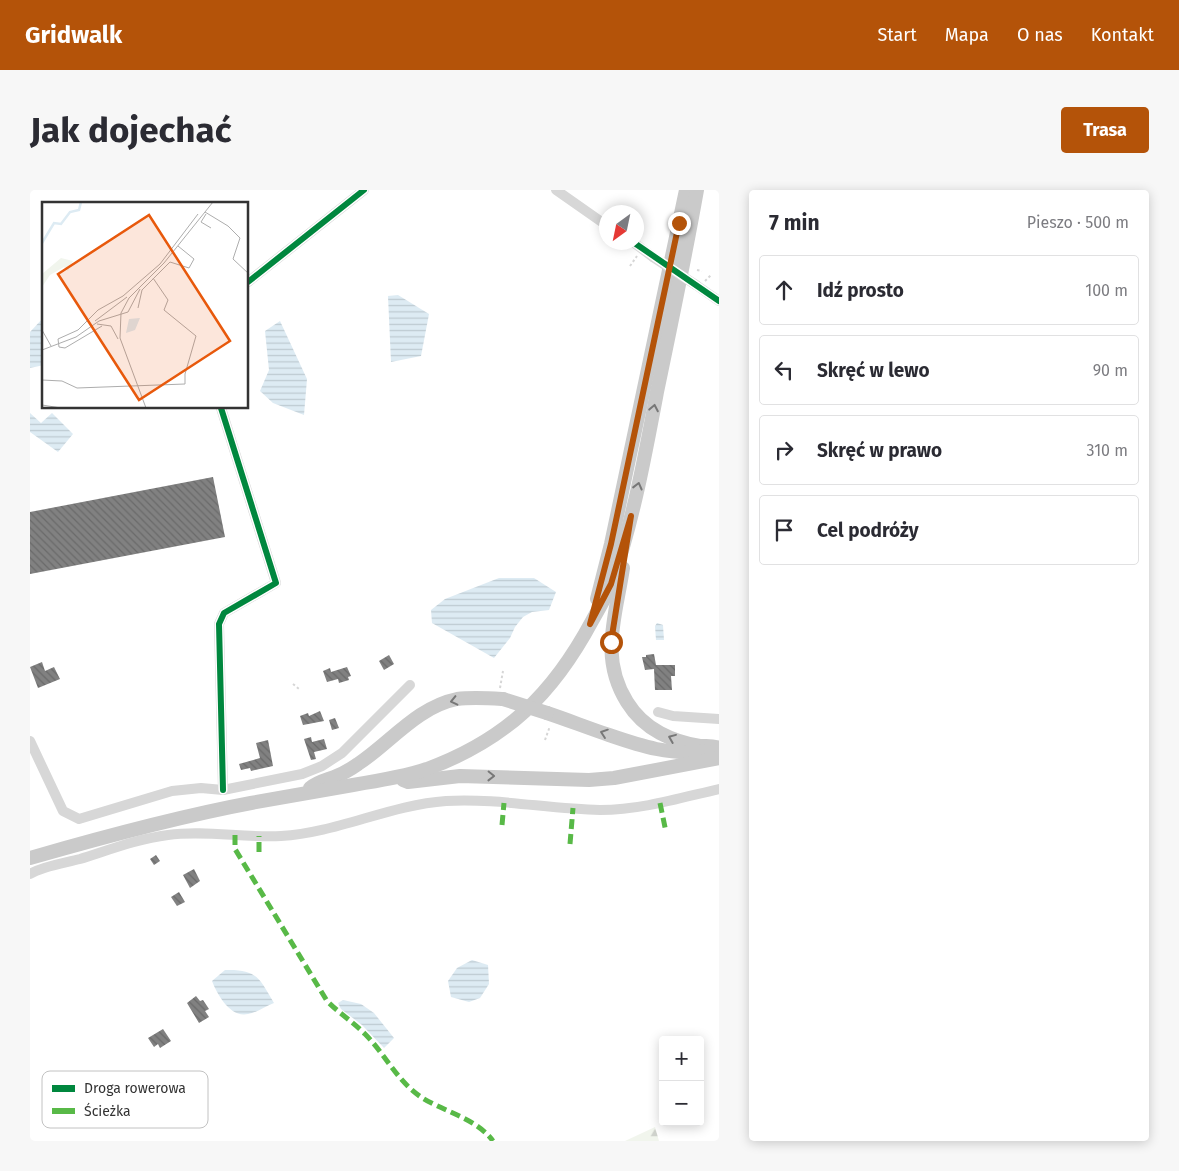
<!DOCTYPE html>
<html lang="pl">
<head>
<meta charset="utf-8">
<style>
  body { margin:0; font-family:"Fira Sans",sans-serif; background:#f7f7f7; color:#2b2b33 }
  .controls { position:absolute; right:15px; bottom:15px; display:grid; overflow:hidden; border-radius:5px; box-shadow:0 2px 12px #0003 }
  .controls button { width:45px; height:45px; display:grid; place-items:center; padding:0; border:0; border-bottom:1px solid #e1e1e2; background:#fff; color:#2b2b33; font:25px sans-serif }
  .compass { position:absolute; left:569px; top:15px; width:45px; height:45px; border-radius:50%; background:#fff; box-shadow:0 2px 12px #0003; rotate:213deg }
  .stop { position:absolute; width:15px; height:15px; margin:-11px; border:4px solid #b45309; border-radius:50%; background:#fff }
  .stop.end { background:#b45309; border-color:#fff; box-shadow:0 1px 5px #0008 }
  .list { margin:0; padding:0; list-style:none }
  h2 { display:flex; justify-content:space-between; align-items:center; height:65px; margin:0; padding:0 20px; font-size:21px }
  h2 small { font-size:16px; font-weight:400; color:#7c7c81 }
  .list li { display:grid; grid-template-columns:32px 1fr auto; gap:15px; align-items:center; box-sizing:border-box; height:70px; margin:0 10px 10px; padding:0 10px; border:1px solid #e1e1e2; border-radius:5px }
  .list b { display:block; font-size:19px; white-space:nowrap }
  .list em { font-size:16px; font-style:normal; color:#7c7c81 }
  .icon { flex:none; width:28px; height:28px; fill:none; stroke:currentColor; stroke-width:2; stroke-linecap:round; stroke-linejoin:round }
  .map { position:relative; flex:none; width:689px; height:951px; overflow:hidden; border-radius:5px }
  header { display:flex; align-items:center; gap:30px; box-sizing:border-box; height:70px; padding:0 25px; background:#b45309; color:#fff }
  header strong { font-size:24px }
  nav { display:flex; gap:28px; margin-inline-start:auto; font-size:18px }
  .intro { display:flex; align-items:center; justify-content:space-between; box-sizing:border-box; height:120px; padding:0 30px }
  h1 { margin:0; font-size:35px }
  .button { padding:12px 22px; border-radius:5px; background:#b45309; color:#fff; font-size:18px; font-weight:700 }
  main { display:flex; gap:30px; padding:0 30px }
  aside { flex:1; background:#fff; border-radius:5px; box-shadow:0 2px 12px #0003 }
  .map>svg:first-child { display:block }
</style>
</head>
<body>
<header>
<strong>Gridwalk</strong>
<nav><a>Start</a><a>Mapa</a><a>O nas</a><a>Kontakt</a></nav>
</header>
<div class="intro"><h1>Jak dojechać</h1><a class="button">Trasa</a></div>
<main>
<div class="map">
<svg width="689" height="951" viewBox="0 0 689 951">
  <defs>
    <pattern id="forest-firs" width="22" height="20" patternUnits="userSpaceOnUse" patternTransform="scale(1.25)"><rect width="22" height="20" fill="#f1f5ed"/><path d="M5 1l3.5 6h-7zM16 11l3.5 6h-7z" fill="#cfd2cc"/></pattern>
    <pattern id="water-rules" width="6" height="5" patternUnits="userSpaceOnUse" patternTransform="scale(1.25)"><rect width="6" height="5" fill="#ddebf3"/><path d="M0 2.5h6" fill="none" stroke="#becad1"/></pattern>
    <pattern id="building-back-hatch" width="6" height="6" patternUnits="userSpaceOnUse" patternTransform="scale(1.25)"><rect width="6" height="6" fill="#818181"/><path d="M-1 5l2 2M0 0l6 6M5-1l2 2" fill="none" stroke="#6a6a6a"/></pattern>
  </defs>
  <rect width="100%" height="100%" fill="#fff"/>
  <!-- forest -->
  <polygon fill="url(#forest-firs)" points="625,937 629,951 595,951"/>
  <!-- water -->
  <g fill="url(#water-rules)">
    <polygon points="368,105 399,124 391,166 361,172 358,106"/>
    <polygon points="14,127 14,175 0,178 0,142"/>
    <polygon points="250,131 277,189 274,225 243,213 230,201 239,180 235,141"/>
    <polygon points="0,223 11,233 22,223 43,244 28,262 0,242"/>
    <polygon points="469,388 504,388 526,402 519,420 502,422 493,427 485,437 480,448 464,468 402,433 401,420 415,409"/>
    <polygon points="627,433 633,435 634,450 626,450 625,436"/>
    <polygon points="442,770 458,775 459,794 450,808 439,812 421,807 418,791 427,778"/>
    <path d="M195,780c32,-1 34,8 49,33 -8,3 -18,10 -26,11 -18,4 -31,-20 -36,-33z"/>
    <polygon points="313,810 331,814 344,823 364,848 354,858 332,835 311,819 308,813"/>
  </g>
  <!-- building -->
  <g fill="url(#building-back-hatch)">
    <polygon points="183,287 195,347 0,384 0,322"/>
    <polygon points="624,464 626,475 645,475 645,486 641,486 642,500 625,500 624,479 615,480 612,467 616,467 616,465"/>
    <polygon points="359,465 364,474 354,480 349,471"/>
    <polygon points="12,472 15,481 24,477 30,489 8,498 0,477"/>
    <polygon points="317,477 321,486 318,487 319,490 309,493 308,489 297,492 293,481 300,478 301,482"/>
    <polygon points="290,521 294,531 273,535 270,526 278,523 279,526"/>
    <polygon points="305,528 309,538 302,540 299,530"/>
    <polygon points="281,547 282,552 294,549 297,559 284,562 286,569 281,570 274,549"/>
    <polygon points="238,550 243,576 221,581 220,578 211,580 209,574 230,568 226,553"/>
    <polygon points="126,665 130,671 124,675 120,669"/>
    <polygon points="164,679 170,691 160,698 153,685"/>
    <polygon points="149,702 155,712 147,716 141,707"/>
    <polygon points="166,806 170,811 173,810 179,819 175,821 179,827 169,833 157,813"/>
    <polygon points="133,839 141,851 130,858 128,854 124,857 118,848"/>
  </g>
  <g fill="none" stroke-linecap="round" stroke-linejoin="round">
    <!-- path -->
    <g stroke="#d6d6d6" stroke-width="2" stroke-dasharray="2.5 2.5" stroke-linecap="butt">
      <polyline points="600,76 607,66"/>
      <polyline points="667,80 672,81"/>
      <polyline points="675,91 682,84"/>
      <polyline points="263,494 269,499"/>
      <polyline points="470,498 473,481"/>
      <polyline points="515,550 520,536"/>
    </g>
    <!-- minor -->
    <g stroke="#d7d7d7" stroke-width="10">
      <polyline points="526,0 576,35"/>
      <polyline points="603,52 623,67"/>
      <polyline points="218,92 334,0"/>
      <polyline points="666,95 689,111"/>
      <polyline points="191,218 246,393 194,423 189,434 193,600"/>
      <polyline points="628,522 643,526 689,529"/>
      <polyline points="0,551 33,621 49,629 142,601 171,598 193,600 272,584 292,576 312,563 380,495"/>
      <path d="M0,684c13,-8 35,-11 50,-15 29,-9 57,-20 88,-24 37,-5 75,3 113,1 56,-3 108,-31 165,-35 51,-3 103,8 154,9 41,0 80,-12 119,-21"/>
    </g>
    <!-- major -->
    <g stroke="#cacaca" stroke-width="14">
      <path d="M593,378c-7,48 -24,89 4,134 8,13 20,24 33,31 13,7 26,11 40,13 7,0 13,-1 19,2"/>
      <polyline points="567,409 581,354 656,0"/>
      <path d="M517,523c21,7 41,15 62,22 32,11 62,21 97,16"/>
      <polyline points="373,590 378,592 430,586 559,590 584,588 689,568"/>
      <path d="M280,598c7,-6 16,-8 24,-11 8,-3 17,-8 24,-13 32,-21 59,-57 99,-65 15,-2 30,-1 46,0"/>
      <path d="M0,668c73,-21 146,-41 221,-55 34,-6 68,-12 102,-18 25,-4 50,-8 74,-16 79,-29 126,-75 165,-148 7,-13 15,-25 20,-39 21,-61 33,-126 45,-190 14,-67 28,-134 40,-202"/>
    </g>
    <!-- minor-bridge -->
    <polyline stroke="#d7d7d7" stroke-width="10" points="623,67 666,95"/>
    <!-- major-bridge -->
    <polyline stroke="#cacaca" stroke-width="14" points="473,509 517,523"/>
    <!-- quiet -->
    <g stroke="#58b947" stroke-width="5" stroke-dasharray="10 5" stroke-linecap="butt">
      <polyline points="630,613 636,642"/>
      <polyline points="472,635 474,613"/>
      <path d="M205,645v14l92,152c12,12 26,21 38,33 20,20 32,47 56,63 23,15 55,21 72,44"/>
      <polyline points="540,654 543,618"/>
      <polyline points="229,662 229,646"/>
    </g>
    <!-- cycleway casing -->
    <g stroke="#fff" stroke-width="9">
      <g id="cycleway">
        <polyline points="603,52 689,111"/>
        <polyline points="218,92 334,0"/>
        <polyline points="191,218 246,393 194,423 189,434 193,600"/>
      </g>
    </g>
    <!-- cycleway -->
    <use href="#cycleway" stroke="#00873e" stroke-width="6"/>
  </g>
  <!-- one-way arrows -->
  <defs><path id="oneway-chevron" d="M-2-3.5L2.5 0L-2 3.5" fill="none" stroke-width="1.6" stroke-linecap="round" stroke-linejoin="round" transform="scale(1.25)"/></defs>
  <g stroke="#777">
    <use href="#oneway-chevron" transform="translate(624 218) rotate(-79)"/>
    <use href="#oneway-chevron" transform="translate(608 296) rotate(-76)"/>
    <use href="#oneway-chevron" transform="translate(424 511) rotate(167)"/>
    <use href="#oneway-chevron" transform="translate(574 543) rotate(-161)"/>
    <use href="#oneway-chevron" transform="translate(642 548) rotate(-158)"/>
    <use href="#oneway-chevron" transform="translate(461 586) rotate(1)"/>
  </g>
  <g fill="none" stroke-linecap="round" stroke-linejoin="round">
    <!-- route -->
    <polyline stroke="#b45309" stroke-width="6" points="581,452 601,326 581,394 560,434 581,354 649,33"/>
  </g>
  <!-- overview -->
  <g transform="translate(12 12)">
    <rect width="206" height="206" fill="#fff"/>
    <path d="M19,56l12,3 -5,10 -4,-4 -14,8 -8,12v-13z" fill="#f1f5ed"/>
    <path d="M98,116l-5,12 -9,3 3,-14z" fill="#ddebf3"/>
    <path fill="none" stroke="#ddebf3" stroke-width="2.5" d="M0,41l12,-20 7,1 9,-12 9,-2 2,-8"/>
    <path fill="none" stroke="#adadad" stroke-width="1" d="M163,10l23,14 12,12 -7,21 16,15M164,12l-5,8 10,6M96,106l4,-18 28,-28 19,6 5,-9 -16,-13M53,119l32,-24M55,122l14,2 7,13M60,124l-37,22 -6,-1 -1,-8 20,-9 20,-20 25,-14 37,-32 38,-50M0,128l9,16M0,148l34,-13 23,-16 29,-9 12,-23M0,178l20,1 15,7 108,-4v-10l11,-38 -32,-26 4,-10 -15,-22M0,203l19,3M104,206l-26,-70 1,-25 8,-15 35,-35 49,-61"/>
    <path fill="#e8590c" fill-opacity="0.15" stroke="#e8590c" stroke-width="2.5" d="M107,13l81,126 -91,59 -81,-126z"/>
    <rect width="206" height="206" fill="none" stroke="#333" stroke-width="2.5"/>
  </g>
  <!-- legend -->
  <rect x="12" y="881" width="166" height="57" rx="8" fill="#fff" stroke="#c2c2c2" stroke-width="1"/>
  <rect x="22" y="895" width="23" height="7" fill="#00873e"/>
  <rect x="22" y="918" width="23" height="6" fill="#58b947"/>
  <g font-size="14" fill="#333">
    <text x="54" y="903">Droga rowerowa</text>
    <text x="54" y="926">Ścieżka</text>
  </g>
</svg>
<div class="controls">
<button>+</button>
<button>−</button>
</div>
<svg class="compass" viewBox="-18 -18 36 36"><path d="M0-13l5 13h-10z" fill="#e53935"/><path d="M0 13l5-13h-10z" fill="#7c7c81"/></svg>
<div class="stop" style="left:581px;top:452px"></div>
<div class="stop end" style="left:649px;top:33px"></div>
</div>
<aside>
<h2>7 min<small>Pieszo · 500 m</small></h2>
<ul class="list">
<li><svg class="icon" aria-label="ahead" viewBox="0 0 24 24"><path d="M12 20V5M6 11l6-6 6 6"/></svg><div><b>Idź prosto</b></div><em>100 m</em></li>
<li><svg class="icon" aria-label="left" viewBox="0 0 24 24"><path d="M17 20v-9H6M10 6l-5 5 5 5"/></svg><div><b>Skręć w lewo</b></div><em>90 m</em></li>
<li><svg class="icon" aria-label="right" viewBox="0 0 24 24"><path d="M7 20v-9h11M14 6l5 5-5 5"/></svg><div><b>Skręć w prawo</b></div><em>310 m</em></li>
<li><svg class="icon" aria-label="arrive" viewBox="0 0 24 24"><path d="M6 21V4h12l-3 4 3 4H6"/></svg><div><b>Cel podróży</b></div></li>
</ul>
</aside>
</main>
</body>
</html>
